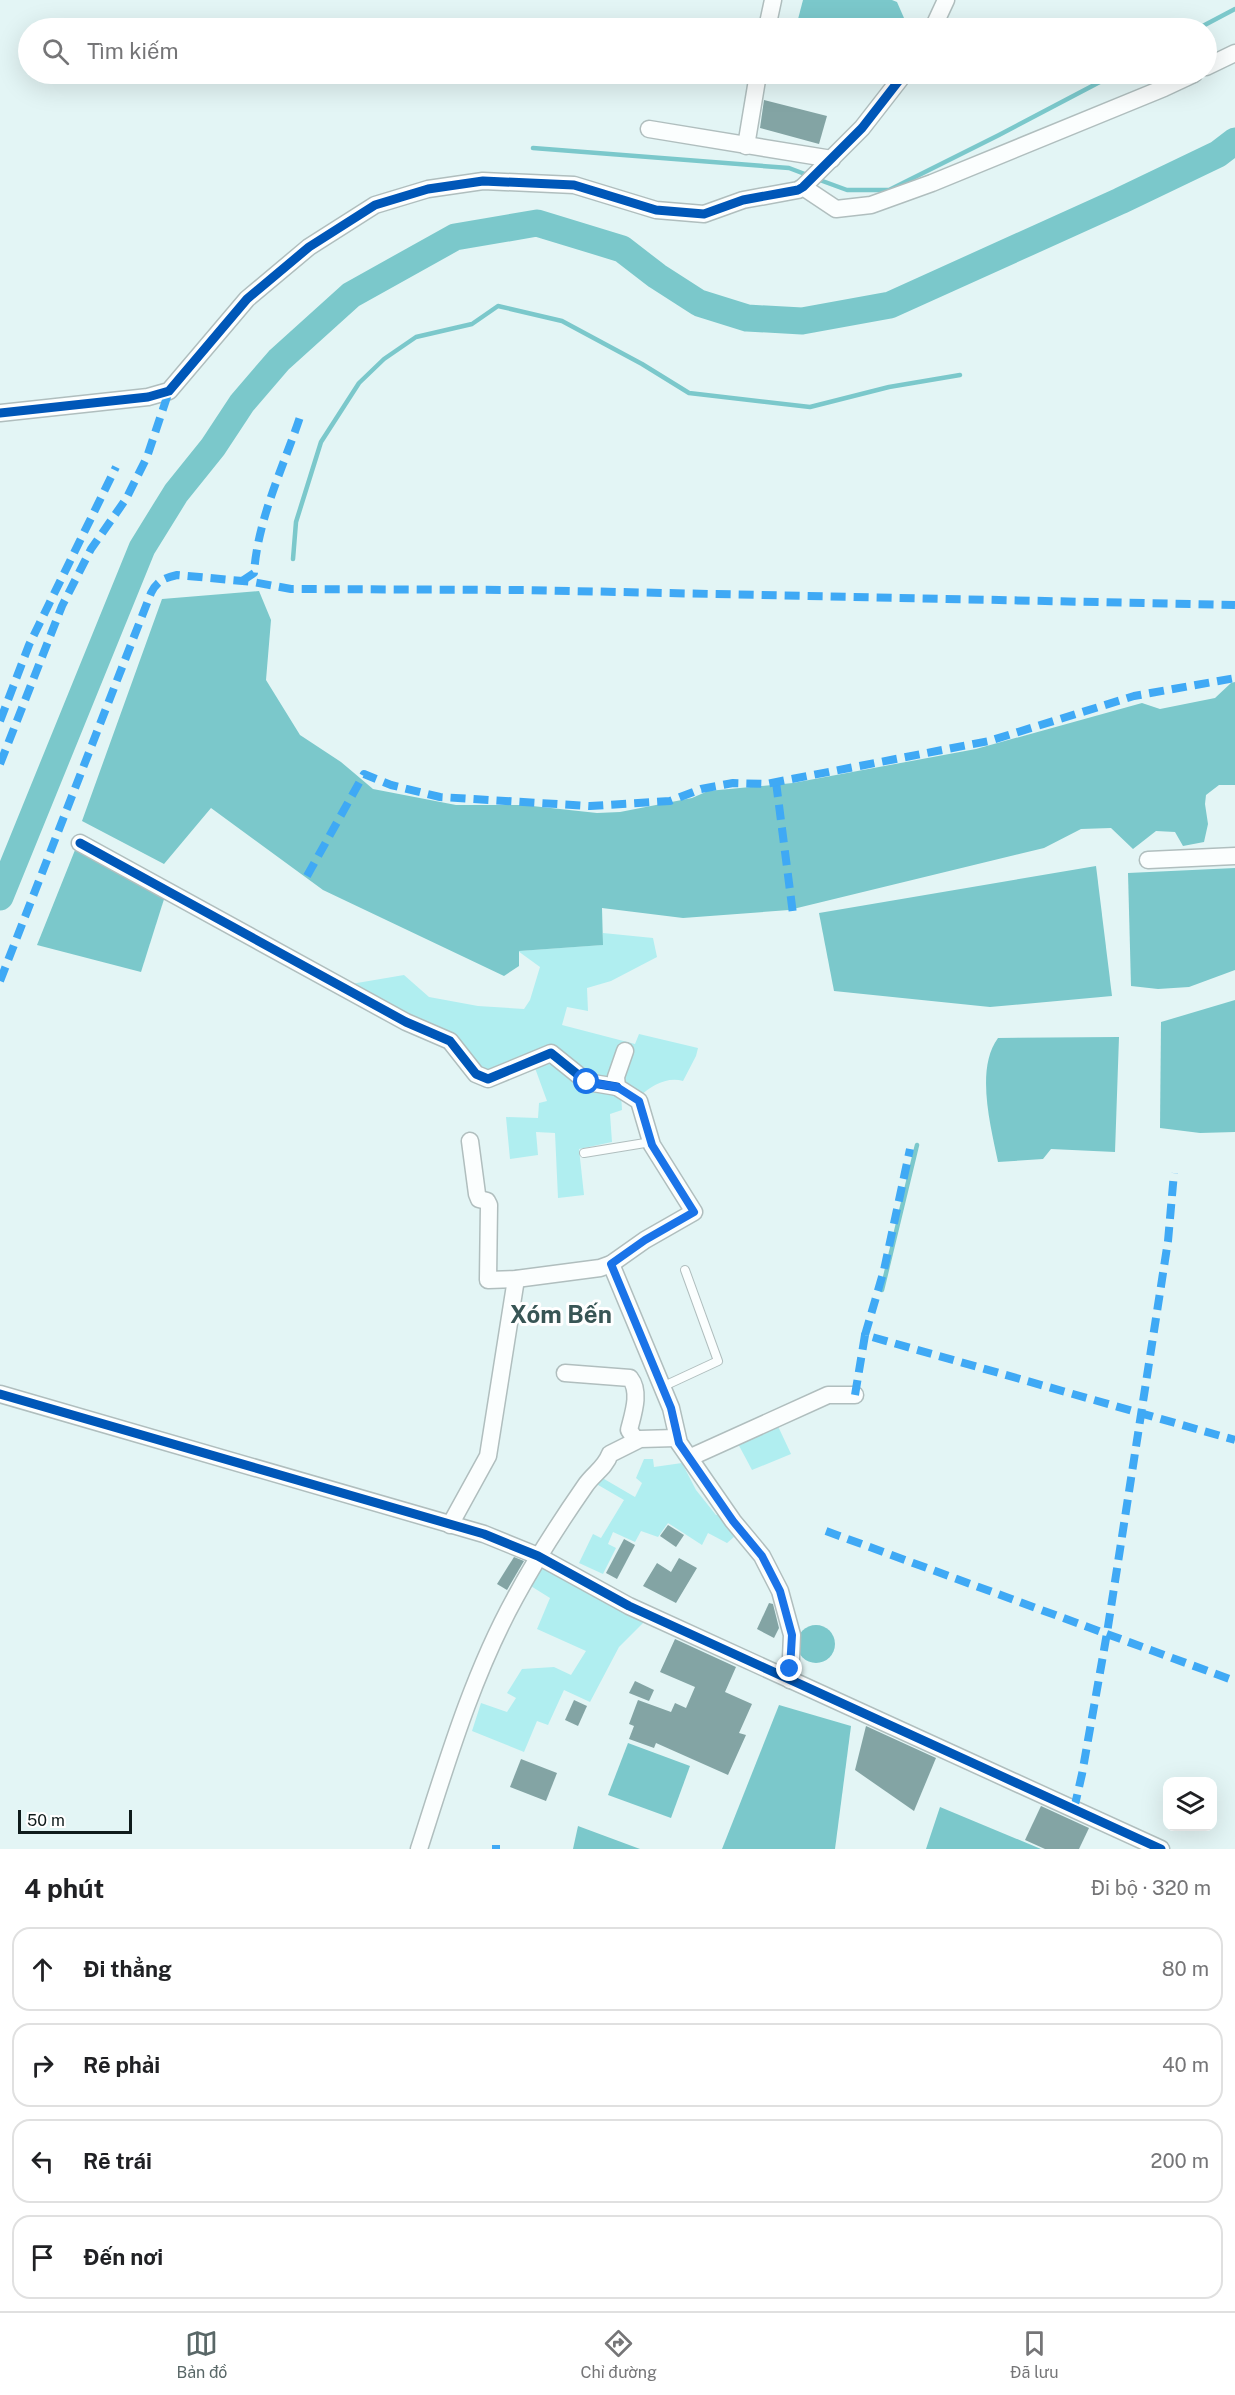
<!DOCTYPE html>
<html lang="vi">
<head>
<meta charset="utf-8">
<style>
  body { margin:0; font-family:"Public Sans",sans-serif; background:#f6f6f6; color:#202124 }
  .controls { position:absolute; right:18px; bottom:18px; display:grid; overflow:hidden; border-radius:12px; box-shadow:0 6px 24px #0002 }
  .controls button { width:54px; height:54px; display:grid; place-items:center; padding:0; border:0; border-bottom:2px solid #e0e0e0; background:#fff; color:#202124; font:30px sans-serif }
  .scale { position:absolute; left:18px; bottom:15px; width:114px; box-sizing:border-box; padding-left:6px; border:3px solid #0f1b1b; border-top:0; font-size:16px; line-height:21px; white-space:nowrap; color:#0f1b1b; -webkit-text-stroke:4px #fff; paint-order:stroke }
  .stop { position:absolute; width:18px; height:18px; margin:-14px; border:4px solid #1a73e8; border-radius:50%; background:#fff }
  .stop.end { background:#1a73e8; border-color:#fff; box-shadow:0 2px 6px #0008 }
  .list { margin:0; padding:0; list-style:none }
  h2 { display:flex; justify-content:space-between; align-items:center; height:78px; margin:0; padding:0 24px; font-size:26px }
  h2 small { font-size:20px; font-weight:400; color:#757577 }
  .list li { display:grid; grid-template-columns:39px 1fr auto; gap:18px; align-items:center; box-sizing:border-box; height:84px; margin:0 12px 12px; padding:0 12px; border:2px solid #e0e0e0; border-radius:18px }
  .list b { display:block; font-size:22px; white-space:nowrap }
  .list em { font-size:20px; font-style:normal; color:#757577 }
  .icon { flex:none; width:33px; height:33px; fill:none; stroke:currentColor; stroke-width:2; stroke-linecap:round; stroke-linejoin:round }
  .map { position:relative; flex:none; width:1235px; height:1849px; overflow:hidden }
  .search { position:absolute; background:#fff; box-shadow:0 6px 24px #0002; left:18px; right:18px; top:18px; height:66px; display:flex; align-items:center; gap:15px; box-sizing:border-box; padding:0 21px; border-radius:33px; color:#757577; font-size:22px }
  .sheet { height:462px; background:#fff }
  nav { display:flex; justify-content:space-around; align-items:center; box-sizing:border-box; height:84px; border-top:2px solid #e0e0e0; background:#fff; font-size:16px; color:#757577 }
  nav a { display:grid; justify-items:center; gap:3px }
  nav .on { color:#596767 }
  .map>svg:first-child { display:block }
</style>
</head>
<body>
<div class="map">
<svg width="1235" height="1849" viewBox="0 0 1235 1849">
  <rect width="100%" height="100%" fill="#e3f5f5"/>
  <!-- green -->
  <g fill="#b0eef0">
    <path d="M603,933l50,5 4,19 -46,24 -24,7 1,23 -21,-4 -5,18 73,19 4,-10 59,14 -2,8 -13,25c-16,-5 -32,5 -43,15l-19,-3 1,17 -12,4 2,28 -33,7 5,46 -26,3 -3,-65 -19,-1 2,23 -28,4 -4,-42 32,1 1,-15 8,-2 -16,-44 -43,18 -27,-26 -110,-65 53,-9 25,22 49,9 46,3 6,-9 10,-33 -22,-16 84,-6z"/>
    <polygon points="776,1422 791,1454 752,1470 736,1440"/>
    <polygon points="644,1459 653,1459 654,1467 682,1463 696,1490 716,1515 721,1513 735,1536 727,1543 708,1533 702,1545 668,1523 658,1537 641,1531 635,1542 613,1532 608,1544 616,1548 603,1574 579,1563 593,1534 601,1538 624,1500 593,1482 599,1476 635,1497 642,1483 636,1478"/>
    <polygon points="541,1567 647,1619 619,1647 590,1702 564,1690 548,1725 537,1721 524,1752 472,1731 481,1703 507,1712 516,1698 507,1693 522,1669 554,1667 571,1675 586,1651 537,1629 550,1598 526,1583"/>
  </g>
  <!-- water -->
  <g fill="#7bc8cb">
    <polygon points="803,0 892,0 897,2 904,18 899,28 799,28 797,23"/>
    <polygon points="259,591 271,620 266,680 300,735 341,762 373,789 456,805 523,805 597,813 620,812 692,798 708,791 793,783 976,749 1142,703 1160,709 1215,698 1231,683 1235,682 1235,785 1219,785 1206,795 1205,804 1208,824 1204,842 1183,846 1175,832 1156,831 1133,849 1111,828 1081,829 1044,848 789,910 683,918 602,908 603,945 519,951 519,966 504,976 323,890 211,808 164,864 82,821 162,599"/>
    <polygon points="75,850 165,896 141,972 37,945"/>
    <polygon points="1096,866 1112,996 990,1007 834,991 819,913"/>
    <polygon points="1235,868 1235,970 1189,987 1158,989 1131,986 1128,873"/>
    <polygon points="1235,1000 1235,1132 1200,1133 1160,1128 1161,1022"/>
    <path d="M1119,1037l-4,115 -64,-3 -8,10 -45,3c-7,-35 -23,-93 0,-124z"/>
    <circle cx="816" cy="1644" r="19"/>
    <polygon points="779,1705 851,1726 835,1849 722,1849"/>
    <polygon points="628,1743 690,1766 671,1818 608,1795"/>
    <polygon points="940,1807 1041,1849 926,1849"/>
    <polygon points="578,1826 640,1849 573,1849"/>
  </g>
  <g fill="none" stroke-linecap="round" stroke-linejoin="round">
    <!-- stream -->
    <g stroke="#7bc8cb" stroke-width="4.5">
      <polyline points="1199,28 1235,9"/>
      <polyline points="533,148 789,168 810,176"/>
      <polyline points="817,179 847,190 889,190 999,135 1115,74"/>
      <polyline points="293,559 296,522 321,442 359,383 384,359 416,337 472,324 498,306 562,321 642,364 689,393 810,407 889,387 960,375"/>
      <polyline points="882,1290 917,1145"/>
    </g>
    <!-- river -->
    <polyline stroke="#7bc8cb" stroke-width="27" points="0,897 142,548 176,493 213,447 242,403 279,360 351,295 455,237 537,223 622,249 657,276 699,303 747,318 802,321 890,305 1120,201 1218,154 1235,141"/>
  </g>
  <!-- building -->
  <g fill="#83a4a4">
    <polygon points="764,100 827,116 819,144 760,128"/>
    <polygon points="668,1525 684,1535 676,1547 660,1536"/>
    <polygon points="624,1539 635,1545 617,1579 606,1573"/>
    <polygon points="514,1557 524,1561 507,1590 497,1584"/>
    <polygon points="679,1558 697,1568 676,1603 643,1586 657,1563 671,1572"/>
    <polygon points="769,1603 773,1604 779,1628 774,1638 757,1629"/>
    <polygon points="675,1639 736,1667 725,1692 752,1704 739,1733 746,1735 728,1775 656,1743 654,1748 629,1739 634,1726 629,1724 638,1700 671,1712 675,1703 686,1708 695,1687 660,1672"/>
    <polygon points="635,1681 654,1690 649,1701 629,1693"/>
    <polygon points="574,1700 587,1706 578,1726 565,1720"/>
    <polygon points="866,1726 936,1758 914,1811 855,1770"/>
    <polygon points="521,1759 557,1773 546,1801 510,1787"/>
    <polygon points="1041,1806 1089,1828 1079,1849 1045,1849 1025,1840"/>
  </g>
  <g fill="none" stroke-linecap="round" stroke-linejoin="round">
    <!-- lane casing -->
    <g stroke="#b0bebe" stroke-width="10">
      <g id="lane">
        <polyline points="584,1153 651,1142"/>
        <polyline points="662,1387 718,1361 685,1270"/>
      </g>
    </g>
    <!-- street casing -->
    <g stroke="#b0bebe" stroke-width="19">
      <g id="street">
        <polyline points="767,28 773,0"/>
        <polyline points="933,28 946,0"/>
        <polyline points="1206,67 1235,53"/>
        <polyline points="649,129 832,159"/>
        <polyline points="746,146 758,74"/>
        <polyline points="803,187 836,209 871,205 932,183 1164,88 1194,74"/>
        <polyline points="0,413 148,397 169,391 247,299 309,247 375,205 428,189 483,181 574,185 656,210 704,214 743,200 798,190 803,187 862,128 904,74"/>
        <polyline points="80,843 406,1022 450,1041 476,1074 488,1079 551,1053 587,1082 617,1087"/>
        <polyline points="1148,860 1235,856"/>
        <polyline points="470,1141 477,1194 479,1199 487,1201 489,1205 488,1280 516,1279 600,1268 611,1264 645,1240 694,1212 652,1145 639,1101 617,1087 616,1077 625,1051"/>
        <polyline points="611,1264 671,1408 679,1443 733,1521 762,1556 780,1591 792,1635 790,1680"/>
        <path d="M565,1373l65,5c11,14 3,36 -1,52l7,10"/>
        <polyline points="0,1394 484,1534 538,1556 629,1606 1161,1849"/>
        <polyline points="691,1457 828,1395 855,1395"/>
        <polyline points="450,1525 488,1456 516,1279"/>
        <path d="M419,1849c27,-84 53,-173 96,-251 21,-39 45,-76 70,-112 8,-12 20,-18 25,-32l30,-15 36,-1"/>
      </g>
    </g>
    <!-- lane -->
    <use href="#lane" stroke="#fbfefe" stroke-width="8"/>
    <!-- street -->
    <use href="#street" stroke="#fbfefe" stroke-width="16"/>
    <!-- quiet -->
    <g stroke="#3fa9f5" stroke-width="8" stroke-dasharray="15 8" stroke-linecap="butt">
      <path d="M242,581l12,-8c4,-55 29,-105 46,-156"/>
      <polyline points="0,721 29,645 116,467"/>
      <polyline points="0,764 62,606 91,549 126,499 147,457 169,391"/>
      <polyline points="776,782 793,914"/>
      <polyline points="307,876 364,774 391,785 440,797 590,806 670,801 701,789 733,783 766,784 989,741 1134,696 1235,678"/>
      <path d="M0,981l151,-388c6,-12 13,-15 26,-18l76,7 38,7 233,1 711,15"/>
      <polyline points="865,1335 884,1270 910,1149"/>
      <polyline points="855,1395 865,1335 1235,1440"/>
      <polyline points="826,1531 1235,1681"/>
      <polyline points="1074,1809 1082,1774 1107,1633 1168,1241 1174,1173"/>
      <polyline points="496,1849 496,1845"/>
    </g>
    <!-- cycleway casing -->
    <g stroke="#fff" stroke-width="13">
      <g id="cycleway">
        <polyline points="0,413 148,397 169,391 247,299 309,247 375,205 428,189 483,181 574,185 656,210 704,214 743,200 798,190 803,187 862,128 904,74"/>
        <polyline points="80,843 406,1022 450,1041 476,1074 488,1079 551,1053 587,1082 617,1087"/>
        <polyline points="0,1394 484,1534 538,1556 629,1606 1161,1849"/>
      </g>
    </g>
    <!-- cycleway -->
    <use href="#cycleway" stroke="#0057b8" stroke-width="9"/>
  </g>
  <g fill="none" stroke-linecap="round" stroke-linejoin="round">
    <!-- route -->
    <polyline stroke="#1a73e8" stroke-width="8" points="587,1082 617,1087 639,1101 652,1145 694,1212 645,1240 611,1264 671,1408 679,1443 733,1521 762,1556 780,1591 792,1635 790,1669"/>
  </g>
  <g text-anchor="middle" stroke-width="6" stroke-linejoin="round" paint-order="stroke">
    <!-- quarter labels -->
    <g font-size="24" font-weight="bold" fill="#385555" stroke="#fff">
      <text x="561" y="1323">Xóm Bến</text>
    </g>
  </g>
</svg>
<div class="controls">
<button><svg class="icon" aria-label="layers" viewBox="0 0 24 24"><path d="M12 4l9 5-9 5-9-5zM3 14l9 5 9-5"/></svg></button>
</div>
<div class="scale">50 m</div>
<div class="stop" style="left:587px;top:1082px"></div>
<div class="stop end" style="left:790px;top:1669px"></div>
<div class="search"><svg class="icon" aria-label="search" viewBox="0 0 24 24"><circle cx="10" cy="10" r="6"/><path d="M15 15l6 6"/></svg>Tìm kiếm</div>
</div>
<section class="sheet">
<h2>4 phút<small>Đi bộ · 320 m</small></h2>
<ul class="list">
<li><svg class="icon" aria-label="ahead" viewBox="0 0 24 24"><path d="M12 20V5M6 11l6-6 6 6"/></svg><div><b>Đi thẳng</b></div><em>80 m</em></li>
<li><svg class="icon" aria-label="right" viewBox="0 0 24 24"><path d="M7 20v-9h11M14 6l5 5-5 5"/></svg><div><b>Rẽ phải</b></div><em>40 m</em></li>
<li><svg class="icon" aria-label="left" viewBox="0 0 24 24"><path d="M17 20v-9H6M10 6l-5 5 5 5"/></svg><div><b>Rẽ trái</b></div><em>200 m</em></li>
<li><svg class="icon" aria-label="arrive" viewBox="0 0 24 24"><path d="M6 21V4h12l-3 4 3 4H6"/></svg><div><b>Đến nơi</b></div></li>
</ul>
</section>
<nav>
<a class="on"><svg class="icon" aria-label="map" viewBox="0 0 24 24"><path d="M3 6l6-2 6 2 6-2v14l-6 2-6-2-6 2zM9 4v14M15 6v14"/></svg>Bản đồ</a>
<a><svg class="icon" aria-label="directions" viewBox="0 0 24 24"><path d="M12 3l9 9-9 9-9-9zM9 14v-3h6M13 9l2 2-2 2"/></svg>Chỉ đường</a>
<a><svg class="icon" aria-label="saved" viewBox="0 0 24 24"><path d="M7 4h10v16l-5-4-5 4z"/></svg>Đã lưu</a>
</nav>
</body>
</html>
